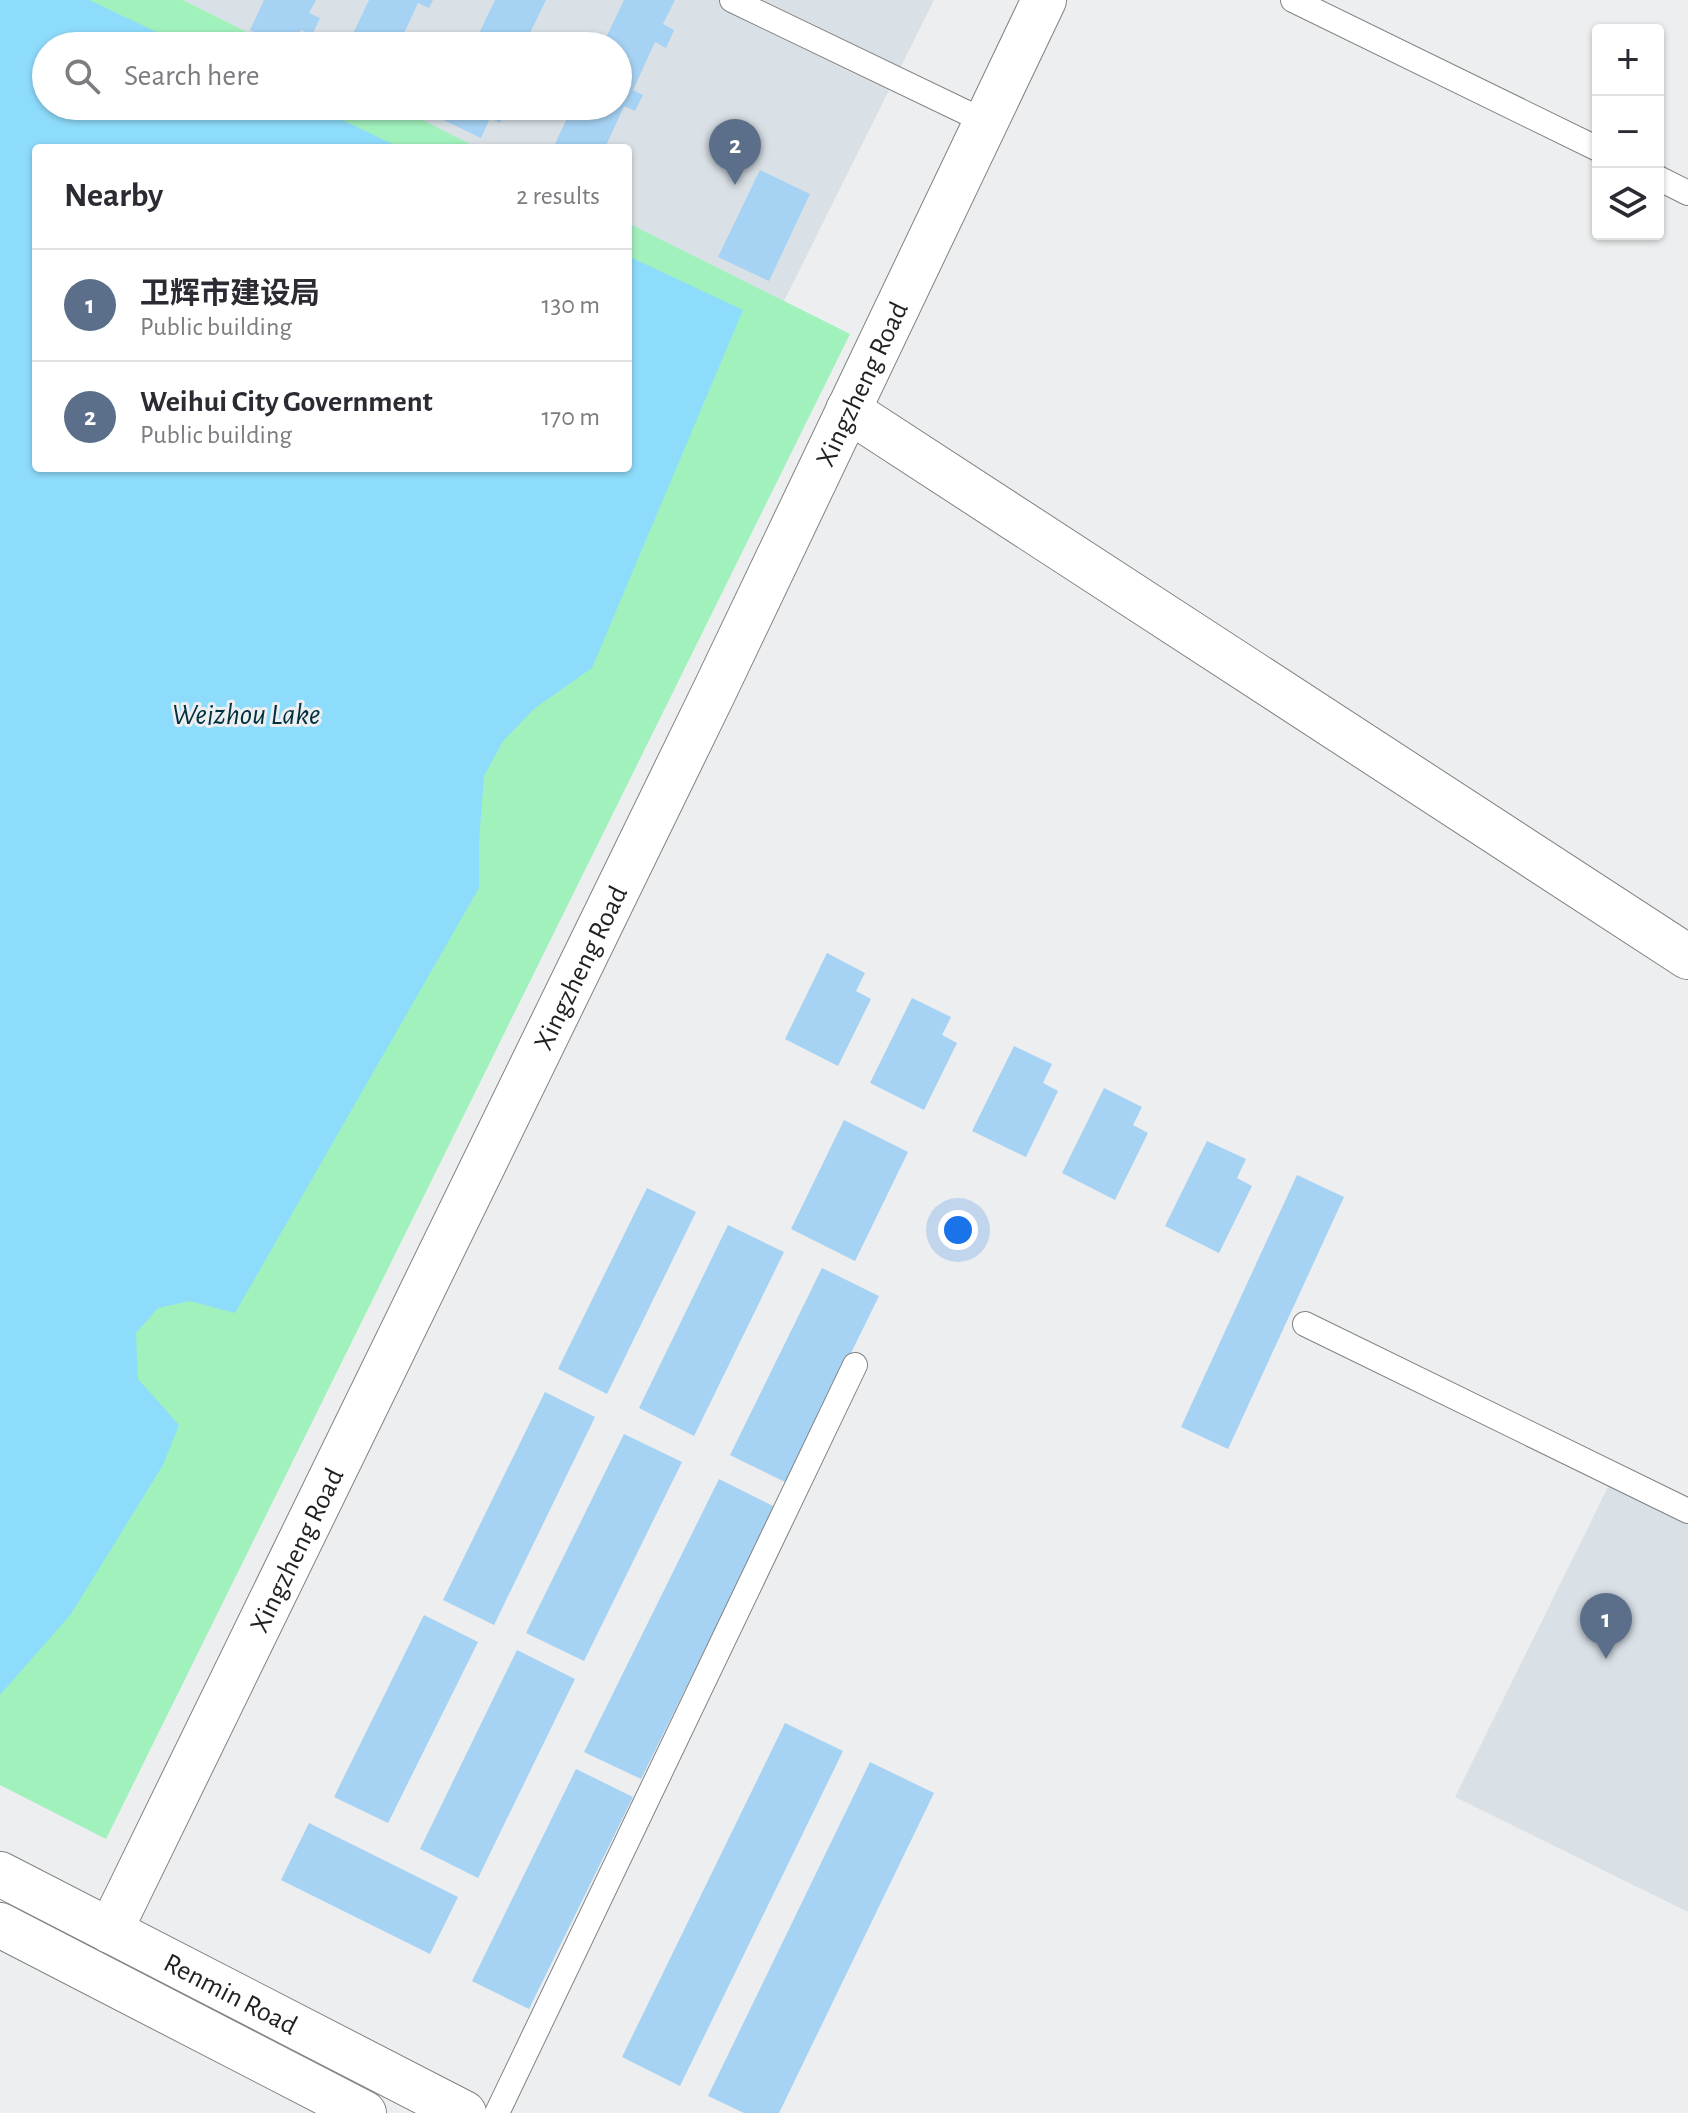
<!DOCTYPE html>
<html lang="en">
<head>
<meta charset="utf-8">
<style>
  body { margin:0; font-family:"Alegreya Sans","Noto Sans SC",sans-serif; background:#f2f2f3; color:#2b2b33 }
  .controls { position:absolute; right:24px; top:24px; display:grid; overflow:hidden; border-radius:8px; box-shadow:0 2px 6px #0004 }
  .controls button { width:72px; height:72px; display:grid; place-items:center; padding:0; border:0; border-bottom:2px solid #e1e1e2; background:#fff; color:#2b2b33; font:40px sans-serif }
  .you { position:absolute; left:958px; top:1230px; width:28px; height:28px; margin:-20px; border:6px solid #fff; border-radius:50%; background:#1a73e8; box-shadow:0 0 0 12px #1a73e833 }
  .badge { display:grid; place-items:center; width:52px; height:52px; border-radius:50%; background:#0f766e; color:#fff; font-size:26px; font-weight:700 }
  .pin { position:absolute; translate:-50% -66px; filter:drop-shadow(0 2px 4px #0008) }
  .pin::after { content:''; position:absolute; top:42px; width:28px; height:24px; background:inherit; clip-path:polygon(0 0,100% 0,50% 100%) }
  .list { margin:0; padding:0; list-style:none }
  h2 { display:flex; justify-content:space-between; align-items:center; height:104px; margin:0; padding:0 32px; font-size:34px }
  h2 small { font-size:26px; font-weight:400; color:#7c7c81 }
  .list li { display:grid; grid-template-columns:52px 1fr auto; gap:24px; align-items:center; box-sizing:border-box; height:112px; padding:0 32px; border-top:2px solid #e1e1e2 }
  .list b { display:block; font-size:30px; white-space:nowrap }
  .list p { margin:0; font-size:26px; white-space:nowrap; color:#7c7c81 }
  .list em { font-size:26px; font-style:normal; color:#7c7c81 }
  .icon { flex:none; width:44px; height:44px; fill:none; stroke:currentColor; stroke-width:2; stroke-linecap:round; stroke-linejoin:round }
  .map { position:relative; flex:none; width:1688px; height:2113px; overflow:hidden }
  .search { position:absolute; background:#fff; box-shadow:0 2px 6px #0004; left:32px; top:32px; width:600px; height:88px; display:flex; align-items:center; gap:20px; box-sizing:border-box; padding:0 28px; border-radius:44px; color:#7c7c81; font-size:30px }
  .panel { position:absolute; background:#fff; box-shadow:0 2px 6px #0004; left:32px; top:144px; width:600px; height:328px; border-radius:8px }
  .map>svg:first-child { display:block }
</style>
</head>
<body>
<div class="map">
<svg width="1688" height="2113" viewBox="0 0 1688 2113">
  <rect width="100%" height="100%" fill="#eceeef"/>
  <!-- built -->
  <g fill="#d9e1e7">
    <polygon points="183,0 934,0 784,301 628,223 628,148 478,148 395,106 618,106 618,46 275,46"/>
    <polygon points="1610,1483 1688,1521 1688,1912 1455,1797"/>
  </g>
  <!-- green -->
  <polygon fill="#a1f1bd" points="0,0 183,0 275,46 46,46 46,106 395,106 478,148 36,148 36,468 628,468 628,223 850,334 106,1839 0,1785"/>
  <!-- water -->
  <polygon fill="#8edcfb" points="0,0 89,0 186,46 46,46 46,106 313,106 401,148 36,148 36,468 628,468 628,256 743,310 592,668 535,708 503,741 484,776 479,842 479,888 235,1313 190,1301 158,1308 136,1333 138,1379 179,1425 163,1465 71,1614 0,1695"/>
  <!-- building -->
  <g fill="#a6d2f3">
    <polygon points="264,0 316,0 309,13 320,18 312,35 301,30 294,46 284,46 250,30"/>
    <polygon points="369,0 433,0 429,8 418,3 398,46 347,46"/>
    <polygon points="495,0 546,0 529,35 540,40 537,46 473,46"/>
    <polygon points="624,0 675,0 663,24 674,30 666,48 655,42 633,90 643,95 635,111 624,106 605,148 553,148 573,106 618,106 618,46 602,46"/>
    <polygon points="444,106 508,106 500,123 490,118 481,138 439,118"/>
    <polygon points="760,170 810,194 769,281 718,257"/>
    <polygon points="827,953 865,973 856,991 871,999 838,1066 785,1039"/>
    <polygon points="912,998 951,1017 942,1035 957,1043 924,1110 870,1083"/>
    <polygon points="1014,1046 1052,1064 1043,1083 1058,1091 1026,1157 972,1131"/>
    <polygon points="1104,1088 1142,1107 1133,1125 1148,1133 1115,1200 1062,1173"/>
    <polygon points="844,1120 908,1152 855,1261 791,1229"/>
    <polygon points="1207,1141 1246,1159 1237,1178 1252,1186 1219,1253 1165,1226"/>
    <polygon points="1297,1175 1344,1197 1228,1449 1181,1427"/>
    <polygon points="647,1188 696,1212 607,1394 558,1369"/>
    <polygon points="728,1225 784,1252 694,1436 639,1408"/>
    <polygon points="822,1268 879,1296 787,1483 730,1455"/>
    <polygon points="545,1392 595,1417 494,1625 443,1600"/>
    <polygon points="624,1434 682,1462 584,1661 526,1633"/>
    <polygon points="719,1479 775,1507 641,1779 584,1752"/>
    <polygon points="424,1615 478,1642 388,1823 334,1797"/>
    <polygon points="517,1650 575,1679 478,1878 420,1849"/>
    <polygon points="785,1723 843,1751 680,2086 622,2057"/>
    <polygon points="870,1762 934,1793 779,2113 744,2113 708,2096"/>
    <polygon points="576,1769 633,1797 529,2009 472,1981"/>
    <polygon points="309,1823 458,1897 430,1954 281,1880"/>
  </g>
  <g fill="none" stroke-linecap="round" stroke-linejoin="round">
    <!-- service casing -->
    <g stroke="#818283" stroke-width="26">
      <g id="service">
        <polyline points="732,0 986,122"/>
        <polyline points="1293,0 1598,149"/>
        <polyline points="1658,178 1688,193"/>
        <polyline points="1305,1324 1688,1511"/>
        <polyline points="497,2113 855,1365"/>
      </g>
    </g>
    <!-- minor casing -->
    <g stroke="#818283" stroke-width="46">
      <g id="minor">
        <polyline points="848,410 1688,957"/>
        <path id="s1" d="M110,1931l604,-1239 330,-692"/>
      </g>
    </g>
    <!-- tertiary casing -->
    <g stroke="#818283" stroke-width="46">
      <g id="tertiary">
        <path id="s2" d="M0,1874l464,239"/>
        <polyline points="0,1925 364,2113"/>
      </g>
    </g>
    <!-- service -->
    <use href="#service" stroke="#fff" stroke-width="24"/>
    <!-- minor -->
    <use href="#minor" stroke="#fff" stroke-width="44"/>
    <!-- tertiary -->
    <use href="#tertiary" stroke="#fff" stroke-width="44"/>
  </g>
  <g text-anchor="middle" stroke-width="6" stroke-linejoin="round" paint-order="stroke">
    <!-- street labels -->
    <g font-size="28" fill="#212222" stroke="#eceeef">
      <text dy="10" stroke="none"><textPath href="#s1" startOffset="1720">Xingzheng Road</textPath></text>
      <text dy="10" stroke="none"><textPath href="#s1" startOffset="1072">Xingzheng Road</textPath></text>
      <text dy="10" stroke="none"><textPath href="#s1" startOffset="424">Xingzheng Road</textPath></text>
      <text dy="10" stroke="none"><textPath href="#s2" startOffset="260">Renmin Road</textPath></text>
    </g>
    <!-- water labels -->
    <g font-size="30" font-style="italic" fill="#003040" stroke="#eceeef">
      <text x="246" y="724">Weizhou Lake</text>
    </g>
  </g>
</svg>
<div class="controls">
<button>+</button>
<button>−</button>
<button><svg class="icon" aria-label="layers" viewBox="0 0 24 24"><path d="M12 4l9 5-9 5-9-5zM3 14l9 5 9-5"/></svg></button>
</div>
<div class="you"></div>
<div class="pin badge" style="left:1606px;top:1659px;background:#5c6f8a">1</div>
<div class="pin badge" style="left:735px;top:185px;background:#5c6f8a">2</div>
<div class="search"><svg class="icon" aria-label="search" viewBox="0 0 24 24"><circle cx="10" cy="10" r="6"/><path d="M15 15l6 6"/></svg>Search here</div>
<section class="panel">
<h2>Nearby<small>2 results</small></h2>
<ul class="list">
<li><span class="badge" style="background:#5c6f8a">1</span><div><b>卫辉市建设局</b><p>Public building</p></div><em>130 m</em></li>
<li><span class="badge" style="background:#5c6f8a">2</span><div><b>Weihui City Government</b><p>Public building</p></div><em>170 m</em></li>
</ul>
</section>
</div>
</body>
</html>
